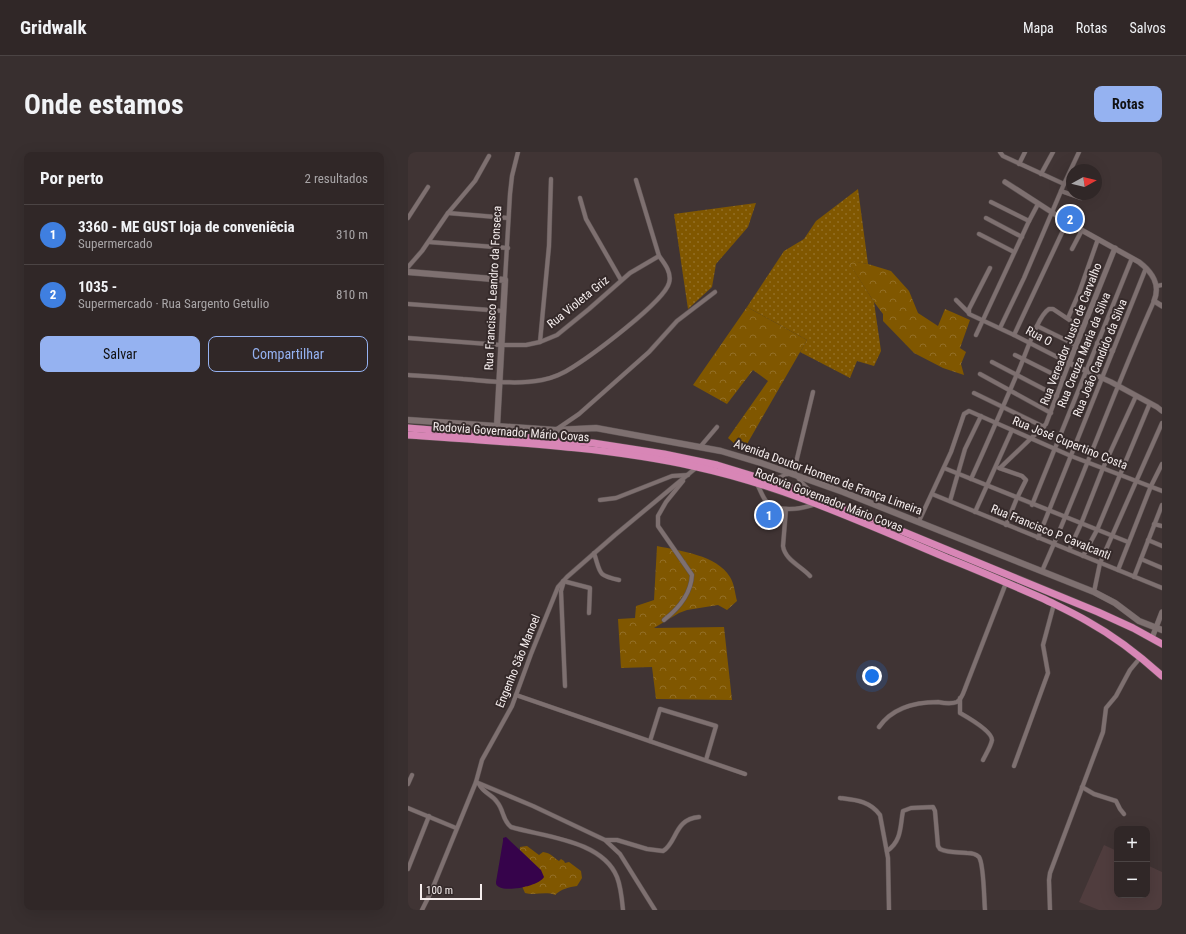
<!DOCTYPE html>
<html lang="pt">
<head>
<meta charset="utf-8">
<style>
  body { margin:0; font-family:"Roboto Condensed",sans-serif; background:#382f2f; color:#f1f3f6 }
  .controls { position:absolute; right:12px; bottom:12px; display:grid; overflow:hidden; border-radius:8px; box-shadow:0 4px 16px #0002 }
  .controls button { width:36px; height:36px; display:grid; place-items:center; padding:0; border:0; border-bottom:1px solid #4b4444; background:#302727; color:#f1f3f6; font:20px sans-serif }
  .compass { position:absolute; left:658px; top:12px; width:36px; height:36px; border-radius:50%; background:#302727; box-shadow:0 4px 16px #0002; rotate:82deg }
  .scale { position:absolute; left:12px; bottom:10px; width:62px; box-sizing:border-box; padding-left:4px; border:2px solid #f5eded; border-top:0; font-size:11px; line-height:14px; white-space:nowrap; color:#f5eded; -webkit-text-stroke:3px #352a2a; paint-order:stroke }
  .you { position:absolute; left:464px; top:524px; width:14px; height:14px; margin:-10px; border:3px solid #fff; border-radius:50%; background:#1a73e8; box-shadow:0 0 0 6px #1a73e833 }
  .badge { display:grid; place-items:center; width:26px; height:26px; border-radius:50%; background:#95b2f1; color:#fff; font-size:13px; font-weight:700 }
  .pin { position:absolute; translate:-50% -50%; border:2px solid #fff; box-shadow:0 1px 4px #0006 }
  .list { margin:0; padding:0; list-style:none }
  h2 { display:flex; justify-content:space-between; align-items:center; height:52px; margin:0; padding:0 16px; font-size:17px }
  h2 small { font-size:13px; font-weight:400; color:#a8a5a7 }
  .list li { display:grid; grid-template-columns:26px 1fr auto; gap:12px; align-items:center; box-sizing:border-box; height:60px; padding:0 16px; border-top:1px solid #4b4444 }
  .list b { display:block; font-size:15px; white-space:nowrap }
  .list p { margin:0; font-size:13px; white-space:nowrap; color:#a8a5a7 }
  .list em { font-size:13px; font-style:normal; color:#a8a5a7 }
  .actions { display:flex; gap:8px; padding:12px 16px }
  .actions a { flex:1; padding:9px 0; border:1px solid #95b2f1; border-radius:8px; text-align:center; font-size:14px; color:#95b2f1 }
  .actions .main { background:#95b2f1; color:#111 }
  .map { position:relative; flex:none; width:754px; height:758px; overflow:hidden; border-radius:8px }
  header { display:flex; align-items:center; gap:24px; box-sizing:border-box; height:56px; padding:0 20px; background:#302727; border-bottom:1px solid #4b4444 }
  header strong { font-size:19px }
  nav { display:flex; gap:22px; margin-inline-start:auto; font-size:14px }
  .intro { display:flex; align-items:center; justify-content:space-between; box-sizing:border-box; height:96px; padding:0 24px }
  h1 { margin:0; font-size:28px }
  .button { padding:10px 18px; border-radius:8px; background:#95b2f1; color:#111; font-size:14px; font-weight:700 }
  main { display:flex; gap:24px; padding:0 24px }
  aside { flex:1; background:#302727; border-radius:8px; box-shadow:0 4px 16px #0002 }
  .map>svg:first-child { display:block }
</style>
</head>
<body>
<header>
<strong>Gridwalk</strong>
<nav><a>Mapa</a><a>Rotas</a><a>Salvos</a></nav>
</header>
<div class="intro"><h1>Onde estamos</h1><a class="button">Rotas</a></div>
<main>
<aside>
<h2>Por perto<small>2 resultados</small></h2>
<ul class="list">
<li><span class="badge" style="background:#3f7fe0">1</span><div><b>3360 - ME GUST loja de conveniêcia</b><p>Supermercado</p></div><em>310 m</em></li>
<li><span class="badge" style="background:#3f7fe0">2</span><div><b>1035 -</b><p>Supermercado · Rua Sargento Getulio</p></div><em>810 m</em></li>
</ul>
<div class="actions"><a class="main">Salvar</a><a>Compartilhar</a></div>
</aside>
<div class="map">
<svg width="754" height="758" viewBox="0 0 754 758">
  <defs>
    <pattern id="grass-dots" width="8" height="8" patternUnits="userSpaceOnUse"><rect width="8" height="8" fill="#805700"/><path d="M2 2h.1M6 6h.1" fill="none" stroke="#936f26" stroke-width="1.8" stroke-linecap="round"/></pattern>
    <pattern id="forest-crowns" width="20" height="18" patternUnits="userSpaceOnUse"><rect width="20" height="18" fill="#805700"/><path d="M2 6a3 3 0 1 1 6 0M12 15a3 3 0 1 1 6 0" fill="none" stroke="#936f26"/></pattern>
  </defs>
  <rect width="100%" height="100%" fill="#403434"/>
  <!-- built -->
  <polygon fill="#503d3e" points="696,693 709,699 709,743 739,743 739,713 754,720 754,758 691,758 671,750"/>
  <!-- grass -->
  <g fill="url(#grass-dots)">
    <polygon points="450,37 460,112 440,109 466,150 473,199 466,214 449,209 442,226 392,200 399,188 339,155 376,99 396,87 408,69"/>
    <polygon points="348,51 340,75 308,112 304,135 280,157 266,62"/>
  </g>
  <!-- forest -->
  <g fill="url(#forest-crowns)">
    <polygon points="439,108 460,112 483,119 501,139 510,161 530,174 537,157 562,168 552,196 558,200 553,212 556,223 535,216 506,201 475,169 475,162 466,150"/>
    <polygon points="339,155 399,188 335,299 320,286 360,229 345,218 319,252 285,233"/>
    <path d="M249,394c23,5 60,9 73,31 4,6 5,16 7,24l-10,9 -9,-5 -31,5 -8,3 -25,15 70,-1 8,73 -76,-1 -4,-32 -31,1 -3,-49 17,-1 1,-12 18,-6z"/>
    <path d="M119,694l12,9 4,-3c10,2 8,4 16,9l2,-2 3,2 1,2 4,-1 12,9 1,7 -5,8c-8,1 -16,3 -22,9 -10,-4 -20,1 -30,-2l-4,-9 9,-24 -10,-10v-3z"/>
  </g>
  <!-- water -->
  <path fill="#36034b" d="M98,685l35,33 3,7c-5,9 -36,15 -45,10 -3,-2 -3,-3 -3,-5l7,-41v-3z"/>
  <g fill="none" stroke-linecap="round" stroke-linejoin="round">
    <!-- minor casing -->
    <g stroke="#5c5252" stroke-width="5">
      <g id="minor">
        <polyline points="592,0 595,4 656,32"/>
        <polyline points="611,12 617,0"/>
        <polyline points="633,22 645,0"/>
        <polyline points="653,39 673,46 678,42"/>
        <polyline points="172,46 178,67 213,128"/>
        <polyline points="583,50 621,69"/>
        <polyline points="40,61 100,66"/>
        <polyline points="0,66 20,35"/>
        <polyline points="578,66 614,85"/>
        <polyline points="571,82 606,100"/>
        <polyline points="21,90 100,96"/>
        <polyline points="664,97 674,78"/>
        <polyline points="0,115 14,99 40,61 67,29 81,4"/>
        <polyline points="582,116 561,157 561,162 606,183 661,211 638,272 592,316"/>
        <polyline points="97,128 102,42 104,24 110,0"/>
        <polyline points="749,134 754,133"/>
        <polyline points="548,148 560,160"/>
        <polyline points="0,152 95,159"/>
        <polyline points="660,166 671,141 690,87"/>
        <polyline points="629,174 668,193"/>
        <polyline points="592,176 616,126 656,32 671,0"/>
        <polyline points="568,183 621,69 630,52"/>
        <polyline points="606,183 659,70"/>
        <polyline points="0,186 93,193 118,193 132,190 149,183 181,157 222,121 251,104"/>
        <polyline points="132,190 141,94 143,27"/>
        <polyline points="689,191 705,199"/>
        <polyline points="607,203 655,227"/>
        <polyline points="584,210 649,244"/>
        <polyline points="572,222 643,261"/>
        <path d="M0,223c18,1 37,2 55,4 26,2 54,6 79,1 11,-2 22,-7 31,-13 19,-12 91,-65 96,-84 3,-10 -4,-19 -10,-27l-23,-76"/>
        <polyline points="566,241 636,275"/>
        <polyline points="149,277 171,262 241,200 269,169 307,140"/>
        <polyline points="292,295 309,275"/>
        <polyline points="536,316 720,390"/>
        <polyline points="591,316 614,324 618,328 609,346 598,373"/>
        <path d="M563,327c16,-35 31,-70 46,-105 7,-14 20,-58 32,-65h4l30,20"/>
        <polyline points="363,329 382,321"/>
        <path d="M349,332c3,5 5,12 9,17 13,12 35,8 50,3"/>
        <polyline points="403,340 393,330 386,319 405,240"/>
        <polyline points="524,342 754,436"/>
        <polyline points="192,348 208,346 264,324 280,323"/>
        <polyline points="542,349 557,297 573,264"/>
        <polyline points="624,353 724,106"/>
        <path d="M378,357l-3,37c2,14 18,20 27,30"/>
        <polyline points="567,360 604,278"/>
        <polyline points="511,369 543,300 556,262 561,259 663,304 754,339"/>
        <polyline points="746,372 754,374"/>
        <polyline points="630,386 738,116"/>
        <polyline points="740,388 754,394"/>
        <polyline points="661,398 673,372 695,316 728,244"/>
        <path d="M186,401c7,21 3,22 25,27"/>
        <polyline points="675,404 689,378 742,251"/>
        <polyline points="733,407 754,416"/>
        <polyline points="710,418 743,334 754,312"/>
        <path d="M634,419c40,-89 72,-181 112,-270"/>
        <polyline points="726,425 754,353"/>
        <polyline points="155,429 182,436 181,461"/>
        <polyline points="156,429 153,439 157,534"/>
        <polyline points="686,440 692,411 754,271"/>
        <path d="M256,468c14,-11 27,-25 28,-45l-34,-49v-10l8,-14 17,-21"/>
        <polyline points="108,543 337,622"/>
        <path d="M552,546v15c7,4 32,18 32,27 -1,6 -6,14 -9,20"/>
        <path d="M471,575c14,-20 36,-25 59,-25 5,1 14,2 19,0 5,-3 7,-11 9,-16l40,-103"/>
        <polyline points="242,589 252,557 308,574 298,608"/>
        <polyline points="606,614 640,521 635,493 646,452"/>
        <polyline points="68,630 125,654 197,688 212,702 247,758"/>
        <polyline points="0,632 4,623"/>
        <path d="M71,632c5,10 13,10 18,18 7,8 5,18 14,25 33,10 91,13 106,50 4,10 5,22 6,33"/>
        <polyline points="674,635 686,642 708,649 712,657 716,662"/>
        <path d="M432,646c16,2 30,3 40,17l8,43 1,52"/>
        <polyline points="0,656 48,676"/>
        <path d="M198,688h11l30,9 16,2c14,-8 11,-32 36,-34"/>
        <path d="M479,699c15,-10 13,-25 16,-40l8,-3 22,-1 2,4 3,35 2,3c8,4 18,3 27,4 4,0 9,1 12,4 5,7 5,43 6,53"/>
        <polyline points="0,717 21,664"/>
        <polyline points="14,758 23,740 68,630 74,608 104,554 123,502 150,435 159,425 207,383 289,315"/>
        <polyline points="642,758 641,728 642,721 695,580 698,556 708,544 722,518 732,506"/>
      </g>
    </g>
    <!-- tertiary casing -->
    <g stroke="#5c5252" stroke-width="6">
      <g id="tertiary">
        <path d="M597,30l62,40 72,40c13,10 22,22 15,39l8,5"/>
        <polyline points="707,96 661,211 703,230 749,255 754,259"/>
        <polyline points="744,486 754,460"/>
      </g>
    </g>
    <!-- secondary casing -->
    <g stroke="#5c5252" stroke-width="7">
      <g id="secondary">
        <polyline points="0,120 97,128 89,274"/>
        <polyline points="0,268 147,278 188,276 313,299 356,312 435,340 686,440 707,451 731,469 754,478"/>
      </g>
    </g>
    <!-- trunk casing -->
    <g stroke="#5c5252" stroke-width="8">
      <g id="trunk">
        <polyline points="0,276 185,291 256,302 309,313 404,342 690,460 725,476 754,492"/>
        <path d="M0,283c97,7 194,11 289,32 87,19 169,57 250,91 33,13 65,27 97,41 14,7 29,14 43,22 27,15 52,34 75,55"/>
      </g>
    </g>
    <!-- minor -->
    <use href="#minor" stroke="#7e7070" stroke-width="4"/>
    <!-- tertiary -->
    <use href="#tertiary" stroke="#7e7070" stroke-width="5"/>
    <!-- secondary -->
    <use href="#secondary" stroke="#7e7070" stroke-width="6"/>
    <!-- trunk -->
    <use href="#trunk" stroke="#d886b6" stroke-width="7"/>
  </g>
  <g text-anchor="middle" stroke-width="4" stroke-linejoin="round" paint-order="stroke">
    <!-- street labels -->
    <g font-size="12" fill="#f5eded" stroke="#352a2a">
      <text transform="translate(85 136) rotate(-87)" y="4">Rua Francisco Leandro da Fonseca</text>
      <text transform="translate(170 150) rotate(-39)" y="4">Rua Violeta Griz</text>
      <text transform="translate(663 182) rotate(-69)" y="4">Rua Vereador Justo de Carvalho</text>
      <text transform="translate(631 184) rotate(28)" y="4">Rua O</text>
      <text transform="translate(676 198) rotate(-68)" y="4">Rua Creuza Maria da Silva</text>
      <text transform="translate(692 206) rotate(-68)" y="4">Rua João Candido da Silva</text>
      <text transform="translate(103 280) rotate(4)" y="4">Rodovia Governador Mário Covas</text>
      <text transform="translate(662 291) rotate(22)" y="4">Rua José Cupertino Costa</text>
      <text transform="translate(420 325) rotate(20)" y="4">Avenida Doutor Homero de França Limeira</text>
      <text transform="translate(421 348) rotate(21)" y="4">Rodovia Governador Mário Covas</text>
      <text transform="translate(643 380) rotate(22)" y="4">Rua Francisco P Cavalcanti</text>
      <text transform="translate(110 509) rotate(-68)" y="4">Engenho São Manoel</text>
    </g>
  </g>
</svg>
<div class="controls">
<button>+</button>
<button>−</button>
</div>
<svg class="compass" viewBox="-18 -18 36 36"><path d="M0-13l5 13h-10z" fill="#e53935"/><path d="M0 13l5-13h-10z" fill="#a8a5a7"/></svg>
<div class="scale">100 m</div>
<div class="you"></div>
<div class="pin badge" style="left:361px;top:363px;background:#3f7fe0">1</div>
<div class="pin badge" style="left:662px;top:67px;background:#3f7fe0">2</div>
</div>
</main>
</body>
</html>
